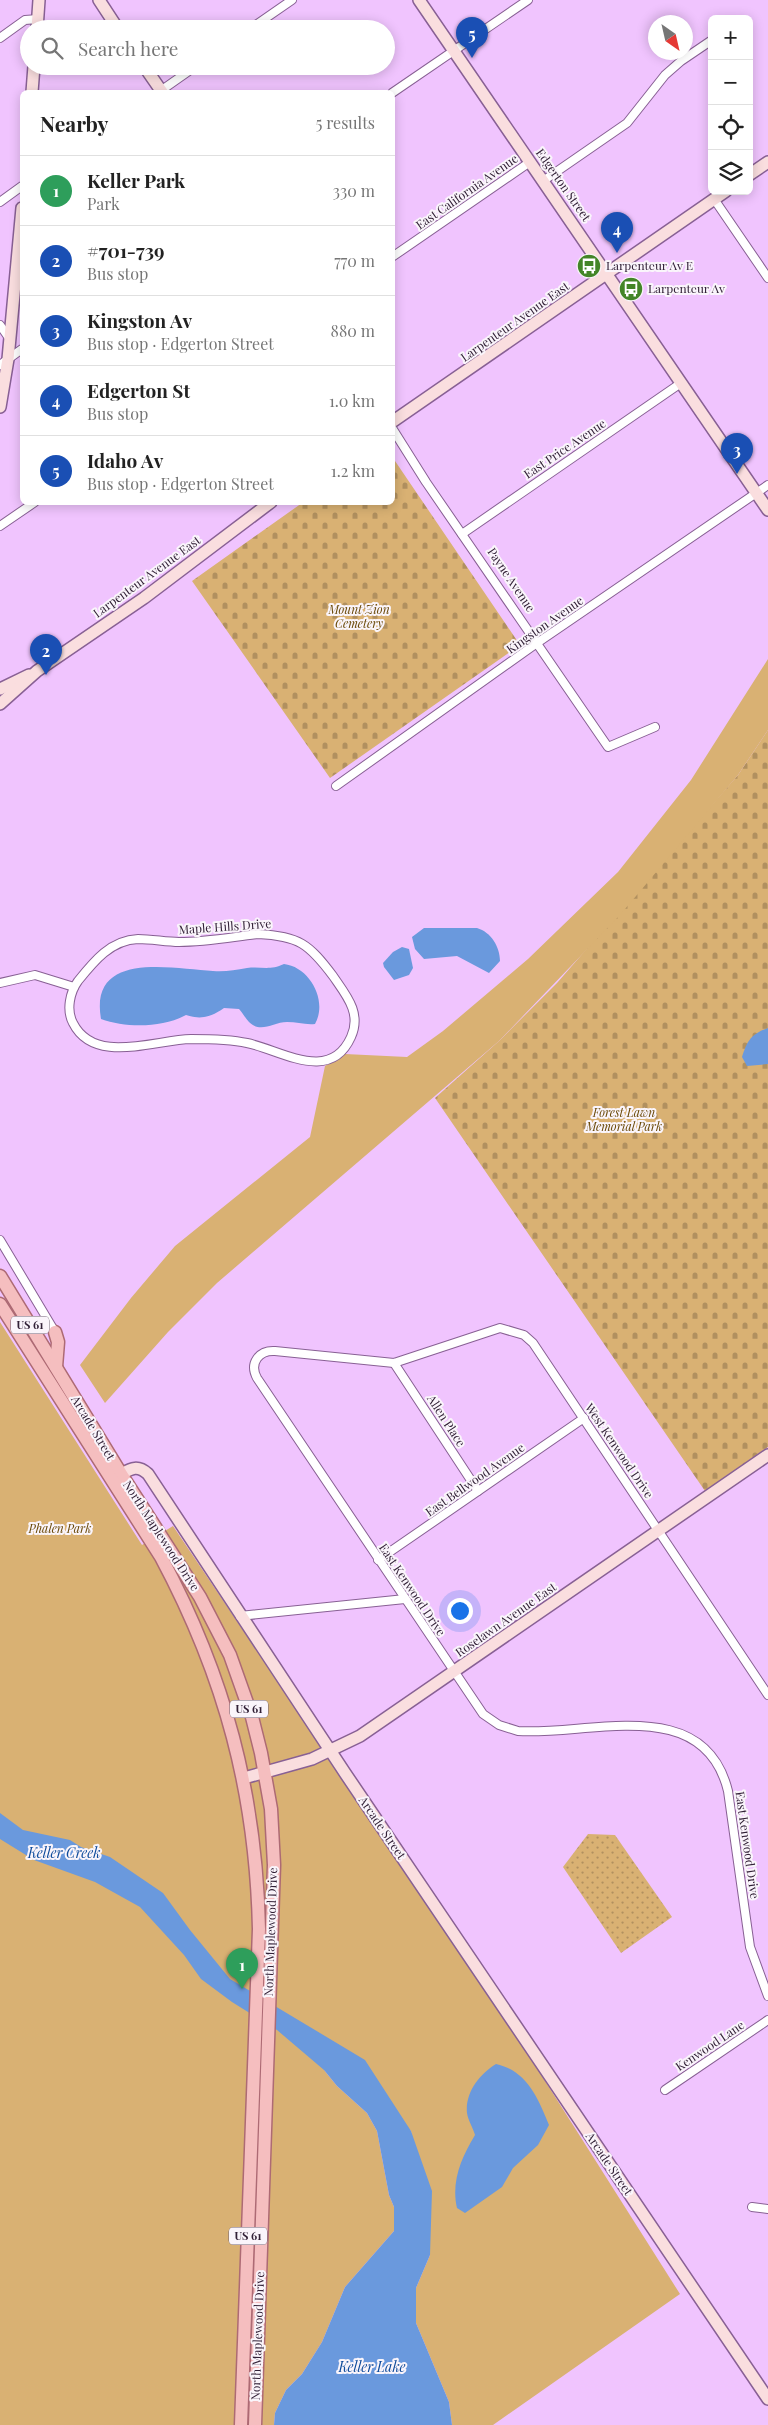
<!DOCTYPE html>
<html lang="en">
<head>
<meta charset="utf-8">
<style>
  body { margin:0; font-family:"Playfair Display",serif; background:#f6f6f6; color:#222 }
  .controls { position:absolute; right:15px; top:15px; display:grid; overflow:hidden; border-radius:8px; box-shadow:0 2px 12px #0003 }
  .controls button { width:45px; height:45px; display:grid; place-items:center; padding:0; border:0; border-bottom:1px solid #e0e0e0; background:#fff; color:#222; font:25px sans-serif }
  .compass { position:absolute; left:648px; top:15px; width:45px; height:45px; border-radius:50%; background:#fff; box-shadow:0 2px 12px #0003; rotate:146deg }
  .you { position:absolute; left:459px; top:1610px; width:18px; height:18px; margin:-12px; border:4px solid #fff; border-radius:50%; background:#1a73e8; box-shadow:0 0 0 8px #1a73e833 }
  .badge { display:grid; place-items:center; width:32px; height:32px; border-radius:50%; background:#2563eb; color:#fff; font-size:16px; font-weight:700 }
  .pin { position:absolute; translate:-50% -41px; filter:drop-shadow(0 1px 2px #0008) }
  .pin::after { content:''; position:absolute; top:26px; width:18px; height:15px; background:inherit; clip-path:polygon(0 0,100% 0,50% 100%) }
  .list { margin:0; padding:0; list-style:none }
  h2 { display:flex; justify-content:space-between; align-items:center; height:65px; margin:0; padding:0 20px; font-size:21px }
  h2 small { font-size:16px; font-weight:400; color:#767676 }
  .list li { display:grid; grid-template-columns:32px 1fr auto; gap:15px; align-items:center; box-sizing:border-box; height:70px; padding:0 20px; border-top:1px solid #e0e0e0 }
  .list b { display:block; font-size:19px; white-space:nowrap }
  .list p { margin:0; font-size:16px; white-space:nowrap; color:#767676 }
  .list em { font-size:16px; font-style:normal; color:#767676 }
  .icon { flex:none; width:28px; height:28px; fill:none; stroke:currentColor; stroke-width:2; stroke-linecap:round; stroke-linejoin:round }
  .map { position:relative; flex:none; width:768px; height:2425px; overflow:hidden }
  .search { position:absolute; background:#fff; box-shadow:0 2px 12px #0003; left:20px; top:20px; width:375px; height:55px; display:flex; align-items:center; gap:12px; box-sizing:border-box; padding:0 18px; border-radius:28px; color:#767676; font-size:19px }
  .panel { position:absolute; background:#fff; box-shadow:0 2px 12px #0003; left:20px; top:90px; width:375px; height:415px; border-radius:8px }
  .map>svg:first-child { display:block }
</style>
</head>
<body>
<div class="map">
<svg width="768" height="2425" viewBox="0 0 768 2425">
  <defs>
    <pattern id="grass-dots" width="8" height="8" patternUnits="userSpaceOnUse" patternTransform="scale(1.25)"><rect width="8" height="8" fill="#d9b173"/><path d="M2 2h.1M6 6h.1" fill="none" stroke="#b1905f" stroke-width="1.8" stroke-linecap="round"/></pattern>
    <pattern id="cemetery-stones" width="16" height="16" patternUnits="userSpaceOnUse" patternTransform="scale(1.25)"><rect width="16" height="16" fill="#d9b173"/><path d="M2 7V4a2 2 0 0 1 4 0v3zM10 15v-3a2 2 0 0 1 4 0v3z" fill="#b1905f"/></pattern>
  </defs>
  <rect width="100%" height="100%" fill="#f0c4fe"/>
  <!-- grass -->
  <polygon fill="url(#grass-dots)" points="588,1834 615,1835 672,1917 621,1953 563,1867"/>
  <!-- cemetery -->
  <g fill="url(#cemetery-stones)">
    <polygon points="393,458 520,645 330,778 192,581 302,503 392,502"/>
    <polygon points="768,730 768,1447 705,1491 435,1098 499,1041 557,983 738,775"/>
  </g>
  <!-- park -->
  <g fill="#d9b173">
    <polygon points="768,659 768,730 738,775 620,915 499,1041 217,1283 168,1332 105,1403 80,1365 131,1298 175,1246 310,1137 325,1066 345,1054 407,1057 443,1031 528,959 618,872 691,780"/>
    <polygon points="0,1322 142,1545 173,1526 528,2054 680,2294 493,2425 452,2425 449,2402 416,2323 416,2288 430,2255 411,2131 324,2070 337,2086 367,2113 377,2131 389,2195 394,2207 394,2231 345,2287 322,2342 302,2374 286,2390 275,2413 274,2425 0,2425"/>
  </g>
  <!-- water -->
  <g fill="#6a99dd">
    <path d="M424,928h53c14,4 23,19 23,33l-11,12 -32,-17 -33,3 -9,-10 -3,-12z"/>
    <polygon points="402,947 409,949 413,968 409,975 394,980 384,967 383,963 393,952"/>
    <path d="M284,964c26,3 44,37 31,60 -10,1 -18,-2 -28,-2 -14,0 -26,12 -38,0 -4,-4 -6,-9 -10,-13l-15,-1c-13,9 -23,12 -38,7 -24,13 -60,13 -85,4 -12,-69 71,-50 112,-48 12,1 22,-1 34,-3 14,-2 22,3 37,-4z"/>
    <path d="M768,1028v36l-21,2 -5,-9c5,-16 9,-23 26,-29z"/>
    <polygon points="0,1813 23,1830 70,1840 81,1847 110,1857 163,1893 190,1930 230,1979 365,2060 411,2131 432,2191 430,2255 416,2288 416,2323 449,2402 452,2425 274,2425 275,2413 286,2390 302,2374 322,2342 345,2287 394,2231 394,2207 389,2195 377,2131 367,2113 337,2086 324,2070 277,2030 232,2002 201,1979 184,1955 140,1907 95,1882 34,1860 0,1839"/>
    <path d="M496,2064c31,7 42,34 53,61l-11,20 -25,23 -11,19 -37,26 -8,-5c-6,-26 4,-50 18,-73 -2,-7 -7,-15 -8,-22 -2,-21 13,-39 29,-49z"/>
  </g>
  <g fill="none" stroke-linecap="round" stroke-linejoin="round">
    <!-- street casing -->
    <g stroke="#886094" stroke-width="10">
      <g id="street">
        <polyline points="250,29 292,0"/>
        <polyline points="0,38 25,20 38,19"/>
        <polyline points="159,92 196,66"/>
        <polyline points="392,93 528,0"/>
        <polyline points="543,181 627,123 665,75 681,61 712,40"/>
        <polyline points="714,199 768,278"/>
        <polyline points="0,202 22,186"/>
        <polyline points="392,257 530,162"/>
        <polyline points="0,325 9,338"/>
        <polyline points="0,365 22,349"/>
        <polyline points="392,428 426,482 608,747 655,727"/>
        <polyline points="0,526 35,502"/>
        <polyline points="462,534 681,383"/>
        <polyline points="336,786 537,643 768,485"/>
        <path d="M258,934c41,2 51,10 75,42 13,19 29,37 18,61 -21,47 -70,13 -104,6 -18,-4 -37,-4 -56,-4 -37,1 -97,26 -118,-16 -7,-13 -3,-31 5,-42 16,-20 33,-41 60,-42 14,0 28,3 41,3 27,0 53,-5 79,-8z"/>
        <polyline points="0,983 35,975 74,987"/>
        <polyline points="0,1240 55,1332"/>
        <polyline points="394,1363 478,1491"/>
        <polyline points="378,1560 584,1418"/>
        <polyline points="240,1616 405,1599"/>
        <path d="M768,1695l-235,-352 -9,-8 -24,-7 -106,35 -119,-12c-16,-1 -26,12 -18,27l226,336 16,11 19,6c71,5 186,-38 210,60l22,156 18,49"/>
        <polyline points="665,2090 768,2020"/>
        <polyline points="752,2207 768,2209"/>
      </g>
    </g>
    <!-- secondary casing -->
    <g stroke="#886094" stroke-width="14">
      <g id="secondary">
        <polyline points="99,0 118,29"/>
        <polyline points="419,0 768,510"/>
        <polyline points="37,29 39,0"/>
        <polyline points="144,66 162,92"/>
        <polyline points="32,92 34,66"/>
        <polyline points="749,175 768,162"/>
        <polyline points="0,407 8,359 22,208"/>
        <polyline points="392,422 726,191"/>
        <polyline points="0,689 29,675"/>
        <polyline points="0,704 37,671 144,598 271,502"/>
        <path d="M121,1474c11,-6 17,-9 27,0l197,299 423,626"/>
        <polyline points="244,1778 312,1759 360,1736 768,1455"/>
      </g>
    </g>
    <!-- primary casing -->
    <g stroke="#ad6a74" stroke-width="15">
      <g id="primary">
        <polyline points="0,1276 121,1474 200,1597 230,1655 252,1717 261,1753 271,1809 274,1865 255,2425"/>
        <path d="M0,1304l161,253c64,120 95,236 98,372l-18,496"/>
        <polyline points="55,1332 58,1342 56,1367"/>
      </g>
    </g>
    <!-- street -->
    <use href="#street" stroke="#fff" stroke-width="8"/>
    <!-- secondary -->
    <use href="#secondary" stroke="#fadedf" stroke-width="11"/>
    <!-- primary -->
    <use href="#primary" stroke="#f5bebf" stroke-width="12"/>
  </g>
  <!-- icons -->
  <defs>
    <g id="bus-disc" transform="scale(1.25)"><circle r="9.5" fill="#438527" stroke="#faf5fb"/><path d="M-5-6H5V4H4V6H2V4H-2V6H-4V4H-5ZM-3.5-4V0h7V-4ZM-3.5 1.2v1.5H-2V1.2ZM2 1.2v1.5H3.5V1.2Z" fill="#fff"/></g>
  </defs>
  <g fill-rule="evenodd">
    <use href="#bus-disc" x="589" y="266"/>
    <use href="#bus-disc" x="631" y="289"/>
  </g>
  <g text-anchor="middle" stroke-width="4" stroke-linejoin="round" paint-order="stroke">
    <!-- shield labels -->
    <g fill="#faf5fb" stroke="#6e6172" stroke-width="1">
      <rect x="11" y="1316.5" width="38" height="17" rx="4"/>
      <rect x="230" y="1700.5" width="38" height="17" rx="4"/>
      <rect x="229" y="2227.5" width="38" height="17" rx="4"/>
    </g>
    <g font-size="11" font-weight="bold" fill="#322137">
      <text x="30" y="1329">US 61</text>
      <text x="249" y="1713">US 61</text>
      <text x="248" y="2240">US 61</text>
    </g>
    <!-- street labels -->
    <g font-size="12" fill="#322137" stroke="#faf5fb">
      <text transform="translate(563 185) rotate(55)" y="4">Edgerton Street</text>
      <text transform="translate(467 192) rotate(-35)" y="4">East California Avenue</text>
      <text transform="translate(515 322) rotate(-35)" y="4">Larpenteur Avenue East</text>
      <text transform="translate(565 449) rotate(-34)" y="4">East Price Avenue</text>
      <text transform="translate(147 577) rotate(-36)" y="4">Larpenteur Avenue East</text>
      <text transform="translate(511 580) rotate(56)" y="4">Payne Avenue</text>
      <text transform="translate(545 625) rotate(-35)" y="4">Kingston Avenue</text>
      <text transform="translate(225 927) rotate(-4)" y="4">Maple Hills Drive</text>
      <text transform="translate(446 1421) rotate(57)" y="4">Allen Place</text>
      <text transform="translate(93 1428) rotate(59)" y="4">Arcade Street</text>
      <text transform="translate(619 1451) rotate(56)" y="4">West Kenwood Drive</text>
      <text transform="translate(475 1480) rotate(-35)" y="4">East Bellwood Avenue</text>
      <text transform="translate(161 1536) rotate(57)" y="4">North Maplewood Drive</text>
      <text transform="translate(412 1590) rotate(56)" y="4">East Kenwood Drive</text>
      <text transform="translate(506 1620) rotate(-35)" y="4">Roselawn Avenue East</text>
      <text transform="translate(382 1828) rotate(56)" y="4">Arcade Street</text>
      <text transform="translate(747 1845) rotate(82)" y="4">East Kenwood Drive</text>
      <text transform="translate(271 1932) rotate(-88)" y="4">North Maplewood Drive</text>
      <text transform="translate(710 2046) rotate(-34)" y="4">Kenwood Lane</text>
      <text transform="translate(609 2164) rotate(56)" y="4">Arcade Street</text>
      <text transform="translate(258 2336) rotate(-88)" y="4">North Maplewood Drive</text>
    </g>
    <!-- poi labels -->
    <g font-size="12" fill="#322137" stroke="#faf5fb" text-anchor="start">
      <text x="606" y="270">Larpenteur Av E</text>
      <text x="648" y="293">Larpenteur Av</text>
    </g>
    <!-- park labels -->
    <g font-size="12" font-style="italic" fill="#6a4908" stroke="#faf5fb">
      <text x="359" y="614">Mount Zion<tspan x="359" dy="14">Cemetery</tspan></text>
      <text x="624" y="1117">Forest Lawn<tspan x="624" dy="14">Memorial Park</tspan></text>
      <text x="60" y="1533">Phalen Park</text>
    </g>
    <!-- water labels -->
    <g font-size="14" font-style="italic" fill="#0e4b9b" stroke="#faf5fb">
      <text x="64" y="1858">Keller Creek</text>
      <text x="372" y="2372">Keller Lake</text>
    </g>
  </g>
</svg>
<div class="controls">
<button>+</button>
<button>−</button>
<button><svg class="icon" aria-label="locate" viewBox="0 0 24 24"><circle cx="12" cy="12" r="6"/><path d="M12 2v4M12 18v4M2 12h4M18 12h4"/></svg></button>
<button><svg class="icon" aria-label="layers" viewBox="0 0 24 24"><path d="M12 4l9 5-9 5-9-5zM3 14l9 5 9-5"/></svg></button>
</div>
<svg class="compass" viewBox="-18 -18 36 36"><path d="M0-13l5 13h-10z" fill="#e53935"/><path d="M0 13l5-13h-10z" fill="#767676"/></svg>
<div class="you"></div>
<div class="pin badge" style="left:242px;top:1989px;background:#2e9e5b">1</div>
<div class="pin badge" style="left:46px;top:675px;background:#1a4fb4">2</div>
<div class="pin badge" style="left:737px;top:474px;background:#1a4fb4">3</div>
<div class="pin badge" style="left:617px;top:253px;background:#1a4fb4">4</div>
<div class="pin badge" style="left:472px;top:58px;background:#1a4fb4">5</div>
<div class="search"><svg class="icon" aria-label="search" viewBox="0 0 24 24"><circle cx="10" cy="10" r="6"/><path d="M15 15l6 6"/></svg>Search here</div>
<section class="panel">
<h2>Nearby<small>5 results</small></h2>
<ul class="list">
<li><span class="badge" style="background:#2e9e5b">1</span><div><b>Keller Park</b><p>Park</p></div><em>330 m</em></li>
<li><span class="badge" style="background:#1a4fb4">2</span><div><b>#701-739</b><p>Bus stop</p></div><em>770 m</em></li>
<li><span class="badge" style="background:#1a4fb4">3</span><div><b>Kingston Av</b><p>Bus stop · Edgerton Street</p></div><em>880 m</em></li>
<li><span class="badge" style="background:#1a4fb4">4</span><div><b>Edgerton St</b><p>Bus stop</p></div><em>1.0 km</em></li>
<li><span class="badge" style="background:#1a4fb4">5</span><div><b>Idaho Av</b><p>Bus stop · Edgerton Street</p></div><em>1.2 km</em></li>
</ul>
</section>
</div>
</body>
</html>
